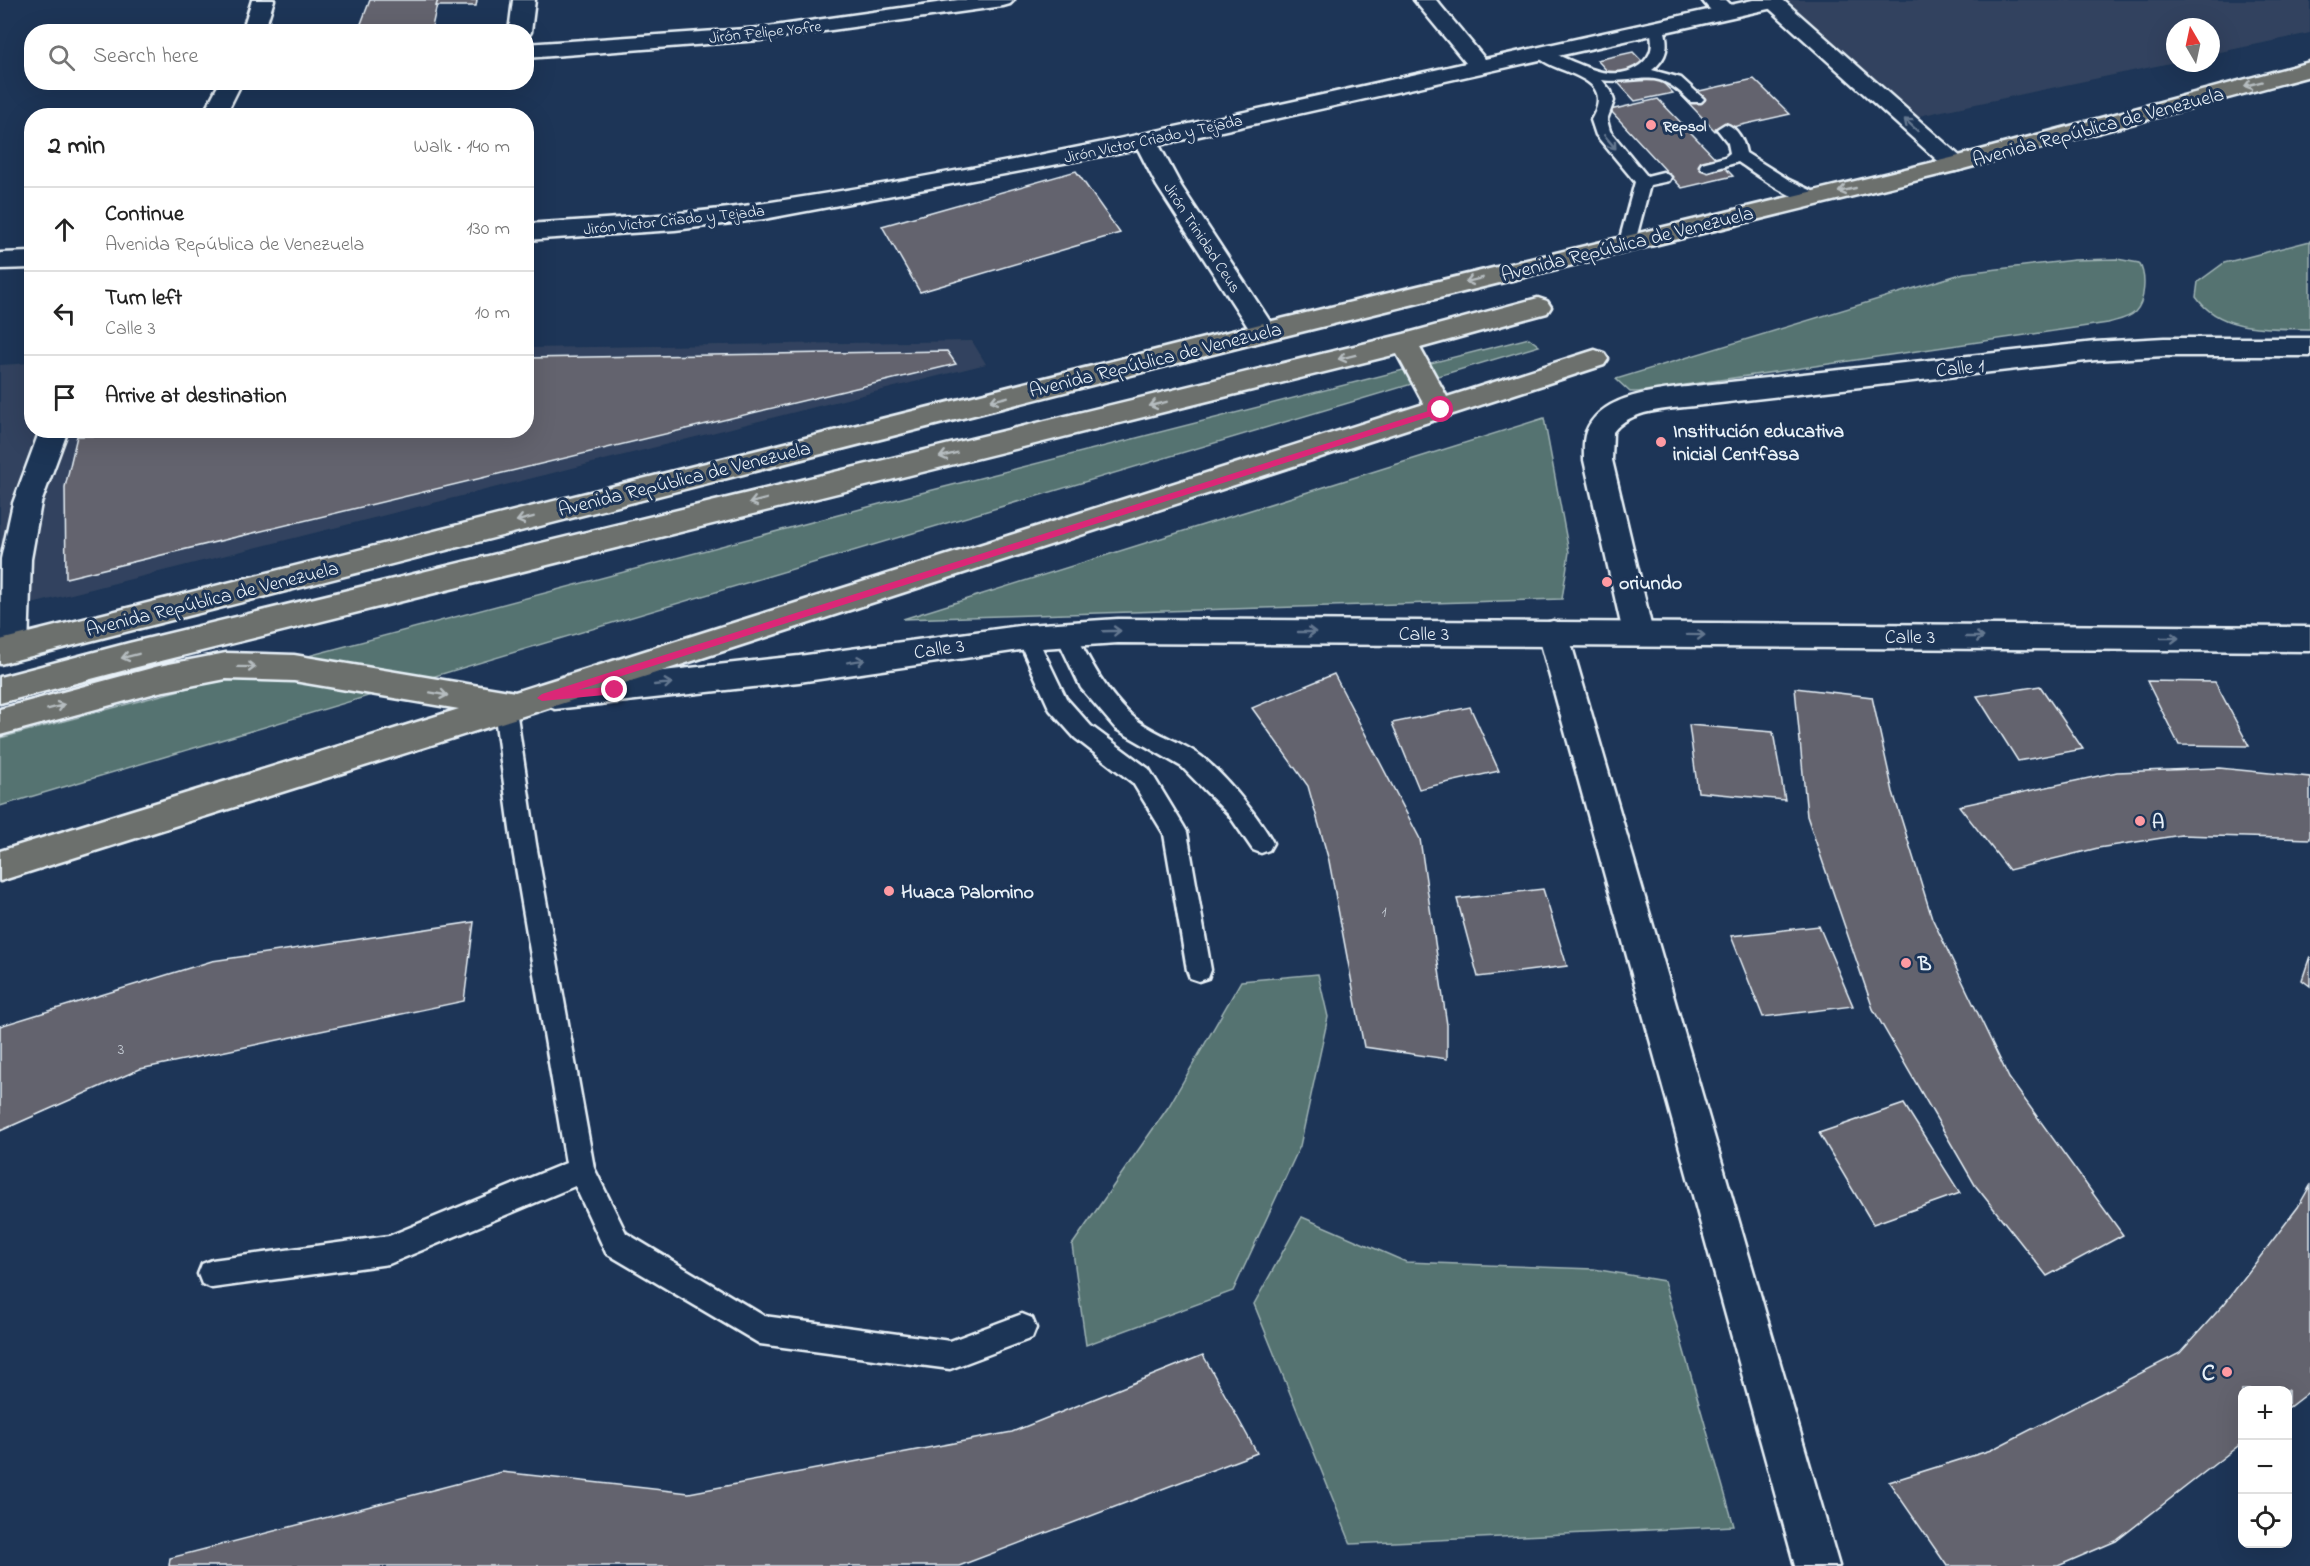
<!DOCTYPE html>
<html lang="en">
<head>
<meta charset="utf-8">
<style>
  body { margin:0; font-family:"Indie Flower",sans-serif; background:#f2f2f2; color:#222 }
  .controls { position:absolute; right:18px; bottom:18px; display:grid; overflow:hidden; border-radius:12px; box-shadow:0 6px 24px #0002 }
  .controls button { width:54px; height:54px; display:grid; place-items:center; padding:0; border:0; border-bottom:2px solid #e0e0e0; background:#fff; color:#222; font:30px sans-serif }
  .compass { position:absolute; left:2166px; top:18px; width:54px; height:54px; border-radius:50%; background:#fff; box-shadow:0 6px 24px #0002; rotate:351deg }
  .stop { position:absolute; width:18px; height:18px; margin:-14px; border:4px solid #db2777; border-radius:50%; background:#fff }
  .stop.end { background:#db2777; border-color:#fff; box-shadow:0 2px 6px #0008 }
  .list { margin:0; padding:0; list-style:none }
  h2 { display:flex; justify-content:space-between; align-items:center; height:78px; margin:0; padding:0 24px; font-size:26px }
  h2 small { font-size:20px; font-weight:400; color:#767676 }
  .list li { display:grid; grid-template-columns:39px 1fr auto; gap:18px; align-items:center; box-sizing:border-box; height:84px; padding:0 24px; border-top:2px solid #e0e0e0 }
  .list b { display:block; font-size:22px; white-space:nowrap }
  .list p { margin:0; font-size:20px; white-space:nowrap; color:#767676 }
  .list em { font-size:20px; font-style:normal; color:#767676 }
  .icon { flex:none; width:33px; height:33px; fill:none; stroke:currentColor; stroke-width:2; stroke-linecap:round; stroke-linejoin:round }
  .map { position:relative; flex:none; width:2310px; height:1566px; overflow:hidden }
  .search { position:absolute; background:#fff; box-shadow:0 6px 24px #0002; left:24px; top:24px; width:510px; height:66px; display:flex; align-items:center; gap:15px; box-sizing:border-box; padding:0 21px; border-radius:24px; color:#767676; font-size:22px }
  .panel { position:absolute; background:#fff; box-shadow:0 6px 24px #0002; left:24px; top:108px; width:510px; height:330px; border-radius:24px }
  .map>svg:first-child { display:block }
</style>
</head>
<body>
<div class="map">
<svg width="2310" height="1566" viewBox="0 0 2310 1566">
  <rect width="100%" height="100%" fill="#1d3557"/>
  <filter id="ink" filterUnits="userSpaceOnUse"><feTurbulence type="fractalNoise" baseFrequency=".0167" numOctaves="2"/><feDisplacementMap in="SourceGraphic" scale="12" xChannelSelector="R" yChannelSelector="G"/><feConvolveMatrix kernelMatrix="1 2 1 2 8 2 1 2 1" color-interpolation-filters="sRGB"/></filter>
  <g filter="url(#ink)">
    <!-- built -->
    <g fill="#32435e">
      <polygon points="1780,0 2310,0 2310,33 2211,54 2211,27 2175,27 2175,62 1904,119"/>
      <polygon points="972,341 986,364 0,612 0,365 31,363 32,430 526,430 527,348"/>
    </g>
    <!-- green -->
    <g fill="#547371" stroke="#9eb2b4" stroke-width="1.5">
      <path d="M2310,241v88c-38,-1 -89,4 -114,-32l2,-15 26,-19z"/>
      <path d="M2117,259l22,4c8,12 6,39 -4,49 -7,7 -18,8 -27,11l-470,69h-8l-14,-13 348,-106 110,-13z"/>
      <polygon points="1529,338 1539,346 0,806 0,738 917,494"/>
      <polygon points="1544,418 1569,552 1562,599 903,619"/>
      <polygon points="1318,974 1328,1017 1300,1146 1233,1291 1086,1345 1072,1245 1169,1106 1241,981"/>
      <polygon points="1302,1217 1406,1262 1594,1269 1664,1281 1734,1526 1351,1544 1254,1304"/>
    </g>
    <!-- building -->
    <g fill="#64646e" stroke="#e8f1f8" stroke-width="1.5">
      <polygon points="370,0 438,0 432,27 359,29"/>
      <polygon points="438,0 477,0 476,6 436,6"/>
      <polygon points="1633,52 1673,93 1635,101 1597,60"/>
      <polygon points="1754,79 1790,114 1715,131 1681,95"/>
      <polygon points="1658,99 1733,176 1682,188 1610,110"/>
      <polygon points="1076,171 1120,233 920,292 882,226"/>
      <polygon points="947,351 956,364 66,578 65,487 77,436 194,434 196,430 526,430 526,358"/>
      <polygon points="1334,674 1420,839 1447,1025 1447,1059 1364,1047 1329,861 1308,786 1252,708"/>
      <polygon points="2147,681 2215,682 2249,746 2179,745"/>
      <polygon points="2040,686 2083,749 2018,761 1977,696"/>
      <polygon points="1795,688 1872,697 1893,792 1932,918 2009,1078 2123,1235 2047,1276 1975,1185 1873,1009 1807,816"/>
      <polygon points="1470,707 1499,771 1419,789 1392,723"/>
      <polygon points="1689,725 1773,732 1785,800 1698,792"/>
      <polygon points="2219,768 2310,777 2310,839 2181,835 2098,848 2009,870 1959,806 2117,772"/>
      <polygon points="1543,889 1567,966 1478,977 1457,899"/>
      <polygon points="474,922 464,1001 140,1069 0,1131 0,1026 212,961"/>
      <polygon points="1819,926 1853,1006 1763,1017 1731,936"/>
      <polygon points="2310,956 2310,986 2302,980"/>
      <polygon points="1904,1104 1960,1193 1873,1224 1819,1133"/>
      <polygon points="2310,1186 2310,1391 2288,1408 2288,1390 2242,1390 2242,1443 2116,1541 2058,1566 1947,1566 1889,1482 1991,1450 2180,1353 2225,1303 2298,1207"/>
      <polygon points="1203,1355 1257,1453 959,1566 169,1566 170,1558 502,1472 689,1493 1012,1432"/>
    </g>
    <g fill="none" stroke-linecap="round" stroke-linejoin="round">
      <!-- service casing -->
      <g stroke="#e8f1f8" stroke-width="5">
        <g id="service">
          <path d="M1657,24l7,4c5,17 4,30 -12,42l29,8 23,21 -3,3h-10c-38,-38 -46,-17 -89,-22l9,11 3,10 -7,19 3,11 37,45 16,-4 8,5 -2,4 -19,4 -15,57 -2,4h-12l-2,-4 16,-60 -39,-47 -5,-15c29,-47 -38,-44 -56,-66l7,-4c30,7 67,38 98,15 14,-11 13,-21 10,-37z"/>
          <path d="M1725,124c12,3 19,17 21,29l43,27 30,14 2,4 -2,4c-20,5 -63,-28 -81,-40l-30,9 -6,-2 -2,-3 2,-3 23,-6 5,-4 -2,-10 -11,-14z"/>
          <path d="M1065,625l7,2c17,32 32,63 59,88 16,15 45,25 64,37 23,14 66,67 78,91l-4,7 -8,3 -8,-3 -24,-35 -47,-48 -66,-38 -35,-41 -26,-55 3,-6z"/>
          <polygon points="1027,629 1034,631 1066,698 1091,726 1149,769 1183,825 1187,832 1211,970 1208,978 1199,981 1190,978 1187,970 1164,834 1133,783 1075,738 1050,710 1017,637 1020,631"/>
          <polygon points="505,700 513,703 516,709 536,844 594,1168 626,1233 764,1316 950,1341 1022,1314 1032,1318 1036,1328 1032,1338 950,1369 760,1344 606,1253 575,1186 389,1264 212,1288 202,1284 198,1274 202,1264 212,1260 389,1236 566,1163 512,844 494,709 497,703"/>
        </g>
      </g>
      <!-- minor casing -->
      <g stroke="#e8f1f8" stroke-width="5">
        <g id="minor">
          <polygon points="252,0 274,0 264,32 242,32"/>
          <polygon points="513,0 535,0 531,32 528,37 526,32 509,32"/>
          <polygon points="958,0 1014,0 1010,4 1003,6 760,40 526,58 526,44 760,28"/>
          <path d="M1414,0h22l49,59 268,-59h29l2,2 -4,4 -7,2 -614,137 22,41 96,146 -4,6 -9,3 -9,-3 -98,-152 -19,-37 -374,70 -89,11 -149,10v-16c80,-5 160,-9 239,-21 236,-35 468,-88 701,-140z"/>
          <polygon points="220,82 242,82 225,116 202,116"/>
          <polygon points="32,252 32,268 0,269 0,253"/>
          <path d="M2164,338h146v18h-146l-69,4 -401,46c-25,3 -64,3 -81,26l-1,28 41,173 -4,9 -11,3 -11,-3 -4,-9 -39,-173c0,-9 -1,-20 2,-28 15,-39 73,-41 108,-46l401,-44z"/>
          <polygon points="40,430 68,430 41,503 31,559 28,648 24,657 13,660 2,657 0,653 1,559 13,503"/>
          <polygon points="1553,621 1564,624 1568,633 1839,1566 1795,1566 1538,633 1542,624"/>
        </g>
      </g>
      <!-- tertiary casing -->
      <g stroke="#e8f1f8" stroke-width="5">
        <g id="tertiary">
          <path d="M1702,0h24l12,12 -4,4c-13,4 -24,-5 -32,-16z"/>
          <polygon points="1760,0 1783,0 1963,159 1967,164 1963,169 1955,171 1947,169"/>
        </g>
      </g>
      <!-- secondary casing -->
      <g stroke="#e8f1f8" stroke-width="5">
        <polygon id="secondary" points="1118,619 2310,627 2310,651 1118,643 1027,649 799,682 555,709 544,705 539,696 544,687 555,683 799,656 1027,625"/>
      </g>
      <!-- primary casing -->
      <g stroke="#e8f1f8" stroke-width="5">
        <g id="primary">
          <polygon points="2310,62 2310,76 1963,169 1264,341 0,664 0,640 1264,323 1951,158"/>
          <polygon points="1538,298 1547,301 1551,307 1547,313 1420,348 1447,397 1595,350 1604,353 1608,359 1604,365 542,710 0,881 0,851 459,709 294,681 226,679 159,692 0,735 0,709 159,666 226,653 294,655 515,692 1424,404 1397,354 129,669 0,703 0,677 129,643 1404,334"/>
        </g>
      </g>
      <!-- service -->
      <use href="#service" fill="#1d3557" fill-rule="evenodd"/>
      <!-- minor -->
      <use href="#minor" fill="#1d3557" fill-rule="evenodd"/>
      <!-- tertiary -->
      <use href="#tertiary" fill="#1d3557" fill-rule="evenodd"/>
      <!-- secondary -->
      <use href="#secondary" fill="#1d3557" fill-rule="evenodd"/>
      <!-- primary -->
      <use href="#primary" fill="#6c706d" fill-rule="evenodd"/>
    </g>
    <!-- one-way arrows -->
    <defs><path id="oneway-shaft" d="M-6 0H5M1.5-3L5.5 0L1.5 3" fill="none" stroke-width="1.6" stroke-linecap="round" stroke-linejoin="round" transform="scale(1.5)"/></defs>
    <g stroke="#b6bdc0">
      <use href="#oneway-shaft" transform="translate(2253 84) rotate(165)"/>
      <use href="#oneway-shaft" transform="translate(1847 190) rotate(167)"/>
      <use href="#oneway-shaft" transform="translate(1474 280) rotate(166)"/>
      <use href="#oneway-shaft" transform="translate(1347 357) rotate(166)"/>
      <use href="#oneway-shaft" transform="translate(999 399) rotate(166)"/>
      <use href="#oneway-shaft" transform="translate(1158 404) rotate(166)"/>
      <use href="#oneway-shaft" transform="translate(948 455) rotate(166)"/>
      <use href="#oneway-shaft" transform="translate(758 501) rotate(166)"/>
      <use href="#oneway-shaft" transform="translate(525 519) rotate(166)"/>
      <use href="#oneway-shaft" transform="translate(130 656) rotate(166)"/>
      <use href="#oneway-shaft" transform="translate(247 667) rotate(1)"/>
      <use href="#oneway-shaft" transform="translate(439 694) rotate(10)"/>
      <use href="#oneway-shaft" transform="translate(56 707) rotate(-15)"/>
    </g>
    <g stroke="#64778f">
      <use href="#oneway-shaft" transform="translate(1911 125) rotate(-138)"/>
      <use href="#oneway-shaft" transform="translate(1610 142) rotate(50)"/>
      <use href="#oneway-shaft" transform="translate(1112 631) rotate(-2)"/>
      <use href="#oneway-shaft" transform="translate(1307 632)"/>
      <use href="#oneway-shaft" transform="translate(1696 635) rotate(1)"/>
      <use href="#oneway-shaft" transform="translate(1975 637)"/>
      <use href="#oneway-shaft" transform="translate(2170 638)"/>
      <use href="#oneway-shaft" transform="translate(856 661) rotate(-9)"/>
      <use href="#oneway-shaft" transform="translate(663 684) rotate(-6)"/>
    </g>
  </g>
  <!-- route -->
  <polygon fill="#db2777" points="1441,407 1445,410 1444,412 578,690 615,686 620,690 615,694 542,701 537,698 542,694"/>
  <!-- markers -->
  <g fill="#ff9aa2" stroke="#1d3557" stroke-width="2">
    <circle cx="1651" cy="125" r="6"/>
    <circle cx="1661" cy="442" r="6"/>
    <circle cx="1607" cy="582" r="6"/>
    <circle cx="2140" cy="821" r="6"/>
    <circle cx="889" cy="891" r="6"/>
    <circle cx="1906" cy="963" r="6"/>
    <circle cx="2227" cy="1372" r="6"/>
  </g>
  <g text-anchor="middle" stroke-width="6" stroke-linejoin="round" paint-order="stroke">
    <!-- far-street labels -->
    <g font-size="16" fill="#e8f1f8" stroke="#1d3557">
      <text transform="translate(765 31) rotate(-6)" y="6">Jirón Felipe Yofre</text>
      <text transform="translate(1153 138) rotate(-12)" y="6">Jirón Victor Criado y Tejada</text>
      <text transform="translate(674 219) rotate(-6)" y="6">Jirón Victor Criado y Tejada</text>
      <text transform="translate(1203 237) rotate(57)" y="6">Jirón Trinidad Ceus</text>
    </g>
    <!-- far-poi labels -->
    <g font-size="16" font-weight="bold" fill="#e8f1f8" stroke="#1d3557" text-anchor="start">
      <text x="1663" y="131">Repsol</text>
    </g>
    <!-- number labels -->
    <g font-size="16" fill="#c7ced6">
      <text x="1384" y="916">1</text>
      <text x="121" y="1054">3</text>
    </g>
    <!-- street labels -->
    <g font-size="20" fill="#e8f1f8" stroke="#1d3557">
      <text transform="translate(2098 126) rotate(-15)" y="7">Avenida República de Venezuela</text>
      <text transform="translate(1627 243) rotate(-14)" y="7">Avenida República de Venezuela</text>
      <text transform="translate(1155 359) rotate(-14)" y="7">Avenida República de Venezuela</text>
      <text transform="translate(1960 367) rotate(-6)" y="7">Calle 1</text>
      <text transform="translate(684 478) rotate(-14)" y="7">Avenida República de Venezuela</text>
      <text transform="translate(212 598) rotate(-14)" y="7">Avenida República de Venezuela</text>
      <text x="1424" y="640">Calle 3</text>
      <text x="1910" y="643">Calle 3</text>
      <text transform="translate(939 648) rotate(-8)" y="7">Calle 3</text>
    </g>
    <!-- poi labels -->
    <g font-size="20" font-weight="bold" fill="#e8f1f8" stroke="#1d3557" text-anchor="start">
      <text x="1673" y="437">Institución educativa<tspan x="1673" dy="23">inicial Centfasa</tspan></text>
      <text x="1619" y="589">oriundo</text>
      <text x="2152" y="828">A</text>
      <text x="901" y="898">Huaca Palomino</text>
      <text x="1918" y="970">B</text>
    </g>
    <!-- near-poi labels -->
    <g font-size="24" font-weight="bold" fill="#e8f1f8" stroke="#1d3557" text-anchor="end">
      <text x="2215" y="1380">C</text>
    </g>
  </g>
</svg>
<div class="controls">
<button>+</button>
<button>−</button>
<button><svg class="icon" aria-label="locate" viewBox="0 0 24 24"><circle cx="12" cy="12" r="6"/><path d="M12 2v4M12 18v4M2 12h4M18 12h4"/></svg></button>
</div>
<svg class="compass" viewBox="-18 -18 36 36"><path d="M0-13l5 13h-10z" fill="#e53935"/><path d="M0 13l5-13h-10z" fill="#767676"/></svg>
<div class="stop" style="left:1441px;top:410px"></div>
<div class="stop end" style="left:615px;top:690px"></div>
<div class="search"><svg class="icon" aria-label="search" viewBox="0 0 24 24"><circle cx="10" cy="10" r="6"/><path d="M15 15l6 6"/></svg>Search here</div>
<section class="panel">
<h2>2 min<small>Walk · 140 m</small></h2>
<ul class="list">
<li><svg class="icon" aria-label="ahead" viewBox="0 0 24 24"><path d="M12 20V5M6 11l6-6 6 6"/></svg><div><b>Continue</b><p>Avenida República de Venezuela</p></div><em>130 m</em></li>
<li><svg class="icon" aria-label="left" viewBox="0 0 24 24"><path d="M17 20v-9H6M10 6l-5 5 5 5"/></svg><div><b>Turn left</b><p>Calle 3</p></div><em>10 m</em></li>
<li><svg class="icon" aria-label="arrive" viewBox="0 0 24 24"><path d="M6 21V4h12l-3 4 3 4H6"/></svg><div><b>Arrive at destination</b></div></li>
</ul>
</section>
</div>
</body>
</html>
